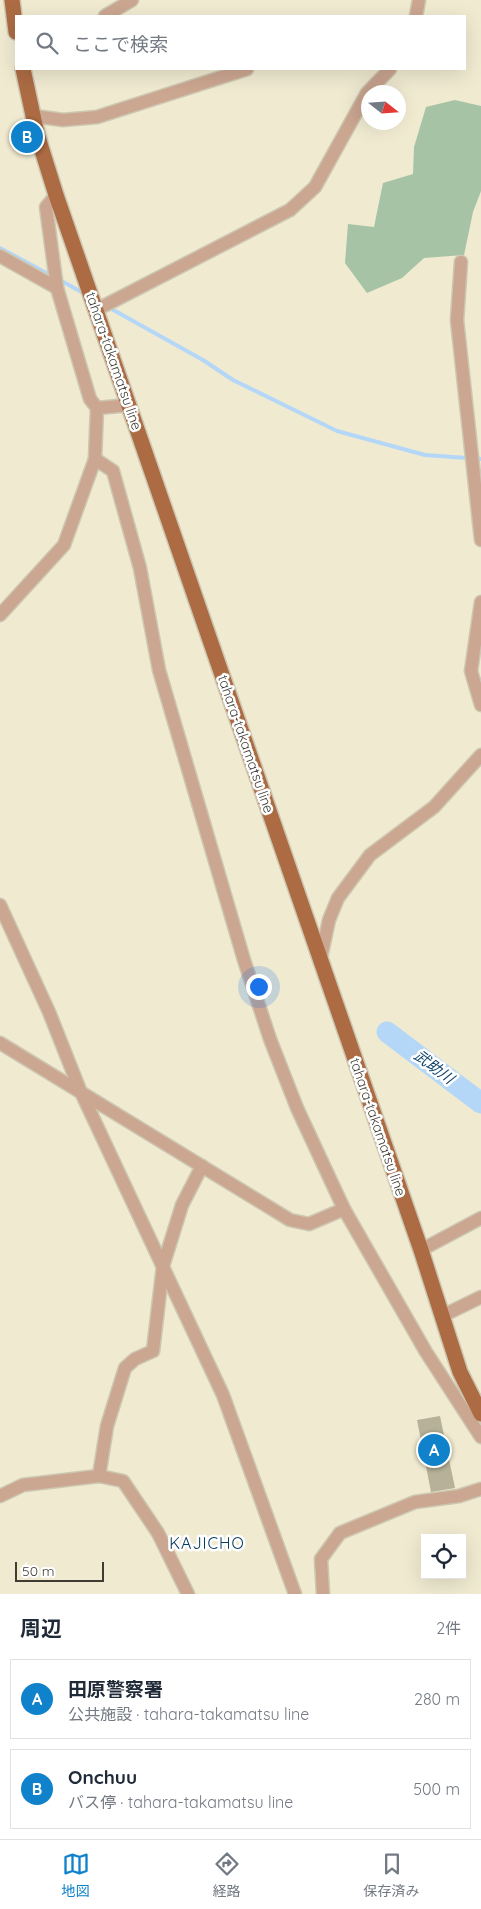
<!DOCTYPE html>
<html lang="ja">
<head>
<meta charset="utf-8">
<style>
  body { margin:0; font-family:Quicksand,"Noto Sans JP",sans-serif; background:#f2f2f3; color:#1f2937 }
  .controls { position:absolute; right:15px; bottom:15px; display:grid; overflow:hidden; border-radius:0px; box-shadow:0 5px 20px #0002 }
  .controls button { width:45px; height:45px; display:grid; place-items:center; padding:0; border:0; border-bottom:1px solid #e0e1e3; background:#fff; color:#1f2937; font:25px sans-serif }
  .compass { position:absolute; left:361px; top:85px; width:45px; height:45px; border-radius:50%; background:#fff; box-shadow:0 5px 20px #0002; rotate:107deg }
  .scale { position:absolute; left:15px; bottom:12px; width:89px; box-sizing:border-box; padding-left:5px; border:2px solid #3f3d33; border-top:0; font-size:14px; line-height:18px; white-space:nowrap; color:#3f3d33; -webkit-text-stroke:4px #fff; paint-order:stroke }
  .you { position:absolute; left:258px; top:986px; width:18px; height:18px; margin:-12px; border:4px solid #fff; border-radius:50%; background:#1a73e8; box-shadow:0 0 0 8px #1a73e833 }
  .badge { display:grid; place-items:center; width:32px; height:32px; border-radius:50%; background:#1082cb; color:#fff; font-size:16px; font-weight:700 }
  .pin { position:absolute; translate:-50% -50%; border:2px solid #fff; box-shadow:0 1px 5px #0006 }
  .list { margin:0; padding:0; list-style:none }
  h2 { display:flex; justify-content:space-between; align-items:center; height:65px; margin:0; padding:0 20px; font-size:21px }
  h2 small { font-size:16px; font-weight:400; color:#747a83 }
  .list li { display:grid; grid-template-columns:32px 1fr auto; gap:15px; align-items:center; box-sizing:border-box; height:80px; margin:0 10px 10px; padding:0 10px; border:1px solid #e0e1e3; border-radius:0px }
  .list b { display:block; font-size:19px; white-space:nowrap }
  .list p { margin:0; font-size:16px; white-space:nowrap; color:#747a83 }
  .list em { font-size:16px; font-style:normal; color:#747a83 }
  .icon { flex:none; width:28px; height:28px; fill:none; stroke:currentColor; stroke-width:2; stroke-linecap:round; stroke-linejoin:round }
  .map { position:relative; flex:none; width:481px; height:1594px; overflow:hidden }
  .search { position:absolute; background:#fff; box-shadow:0 5px 20px #0002; left:15px; right:15px; top:15px; height:55px; display:flex; align-items:center; gap:12px; box-sizing:border-box; padding:0 18px; border-radius:0px; color:#747a83; font-size:19px }
  .sheet { height:245px; background:#fff }
  nav { display:flex; justify-content:space-around; align-items:center; box-sizing:border-box; height:70px; border-top:1px solid #e0e1e3; background:#fff; font-size:14px; color:#747a83 }
  nav a { display:grid; justify-items:center; gap:2px }
  nav .on { color:#1082cb }
  .map>svg:first-child { display:block }
</style>
</head>
<body>
<div class="map">
<svg width="481" height="1594" viewBox="0 0 481 1594">
  <rect width="100%" height="100%" fill="#f0ead1"/>
  <!-- green -->
  <polygon fill="#a6c3a5" points="455,100 481,106 481,191 473,212 464,255 424,258 402,278 367,293 345,263 348,224 374,227 383,183 413,174 414,147 426,107"/>
  <g fill="none" stroke-linecap="round" stroke-linejoin="round">
    <!-- stream -->
    <g stroke="#b4d7f7" stroke-width="4">
      <polyline points="0,248 52,276"/>
      <polyline points="58,279 85,294"/>
      <polyline points="108,307 203,360 233,380 337,431 425,455 481,459"/>
    </g>
    <!-- river -->
    <polyline stroke="#b4d7f7" stroke-width="21" points="387,1032 481,1103"/>
  </g>
  <!-- building -->
  <polygon fill="#b6b198" points="440,1416 455,1488 431,1492 417,1420"/>
  <g fill="none" stroke-linecap="round" stroke-linejoin="round">
    <!-- minor casing -->
    <g stroke="#cdc7b1" stroke-width="15">
      <g id="minor">
        <polyline points="105,16 132,0"/>
        <polyline points="416,16 419,0"/>
        <polyline points="34,116 63,120 97,117 247,69"/>
        <polyline points="56,195 46,207 57,288 90,399 97,408"/>
        <polyline points="0,256 57,288"/>
        <polyline points="461,262 457,320 481,540"/>
        <polyline points="96,310 290,210 315,187 367,93 390,69"/>
        <polyline points="95,459 113,471 140,568 159,670 244,960 270,1039 297,1108 344,1209 426,1352 481,1437"/>
        <polyline points="481,602 471,671 481,705"/>
        <polyline points="0,615 64,545 95,459 97,408 130,405"/>
        <polyline points="0,905 49,1012 80,1090 223,1395 295,1594"/>
        <polyline points="320,962 329,920 338,898 370,855 434,807 481,755"/>
        <polyline points="0,1043 290,1220 309,1224 344,1209"/>
        <polyline points="421,1250 481,1218"/>
        <polyline points="442,1316 481,1297"/>
        <polyline points="99,1476 107,1426 125,1368 135,1359 153,1351 163,1266 182,1205 202,1166"/>
        <polyline points="0,1496 23,1485 99,1476 123,1481 158,1533 188,1594"/>
        <polyline points="323,1594 321,1559 340,1533 415,1502 459,1496 481,1489"/>
      </g>
    </g>
    <!-- major casing -->
    <g stroke="#cdc7b1" stroke-width="18">
      <g id="major">
        <polyline points="12,0 16,32"/>
        <polyline points="23,69 37,134 56,195 421,1250 460,1372 481,1414"/>
      </g>
    </g>
    <!-- minor -->
    <use href="#minor" stroke="#cba691" stroke-width="12"/>
    <!-- major -->
    <use href="#major" stroke="#ac6b43" stroke-width="15"/>
  </g>
  <g text-anchor="middle" stroke-width="5" stroke-linejoin="round" paint-order="stroke">
    <!-- street labels -->
    <g font-size="14" fill="#3f3d33" stroke="#fff">
      <text transform="translate(114 361) rotate(71)" y="5">tahara-takamatsu line</text>
      <text transform="translate(246 744) rotate(71)" y="5">tahara-takamatsu line</text>
      <text transform="translate(378 1127) rotate(71)" y="5">tahara-takamatsu line</text>
    </g>
    <!-- water labels -->
    <g font-size="15" font-style="italic" fill="#0f446c" stroke="#fff">
      <text transform="translate(434 1067) rotate(37)" y="5">武助川</text>
    </g>
    <!-- quarter labels -->
    <g font-size="16" letter-spacing="1" fill="#0a3d60" stroke="#fff">
      <text x="207" y="1549">KAJICHO</text>
    </g>
  </g>
</svg>
<div class="controls">
<button><svg class="icon" aria-label="locate" viewBox="0 0 24 24"><circle cx="12" cy="12" r="6"/><path d="M12 2v4M12 18v4M2 12h4M18 12h4"/></svg></button>
</div>
<svg class="compass" viewBox="-18 -18 36 36"><path d="M0-13l5 13h-10z" fill="#e53935"/><path d="M0 13l5-13h-10z" fill="#747a83"/></svg>
<div class="scale">50 m</div>
<div class="you"></div>
<div class="pin badge" style="left:434px;top:1450px">A</div>
<div class="pin badge" style="left:27px;top:137px">B</div>
<div class="search"><svg class="icon" aria-label="search" viewBox="0 0 24 24"><circle cx="10" cy="10" r="6"/><path d="M15 15l6 6"/></svg>ここで検索</div>
</div>
<section class="sheet">
<h2>周辺<small>2件</small></h2>
<ul class="list">
<li><span class="badge">A</span><div><b>田原警察署</b><p>公共施設 · tahara-takamatsu line</p></div><em>280 m</em></li>
<li><span class="badge">B</span><div><b>Onchuu</b><p>バス停 · tahara-takamatsu line</p></div><em>500 m</em></li>
</ul>
</section>
<nav>
<a class="on"><svg class="icon" aria-label="map" viewBox="0 0 24 24"><path d="M3 6l6-2 6 2 6-2v14l-6 2-6-2-6 2zM9 4v14M15 6v14"/></svg>地図</a>
<a><svg class="icon" aria-label="directions" viewBox="0 0 24 24"><path d="M12 3l9 9-9 9-9-9zM9 14v-3h6M13 9l2 2-2 2"/></svg>経路</a>
<a><svg class="icon" aria-label="saved" viewBox="0 0 24 24"><path d="M7 4h10v16l-5-4-5 4z"/></svg>保存済み</a>
</nav>
</body>
</html>
